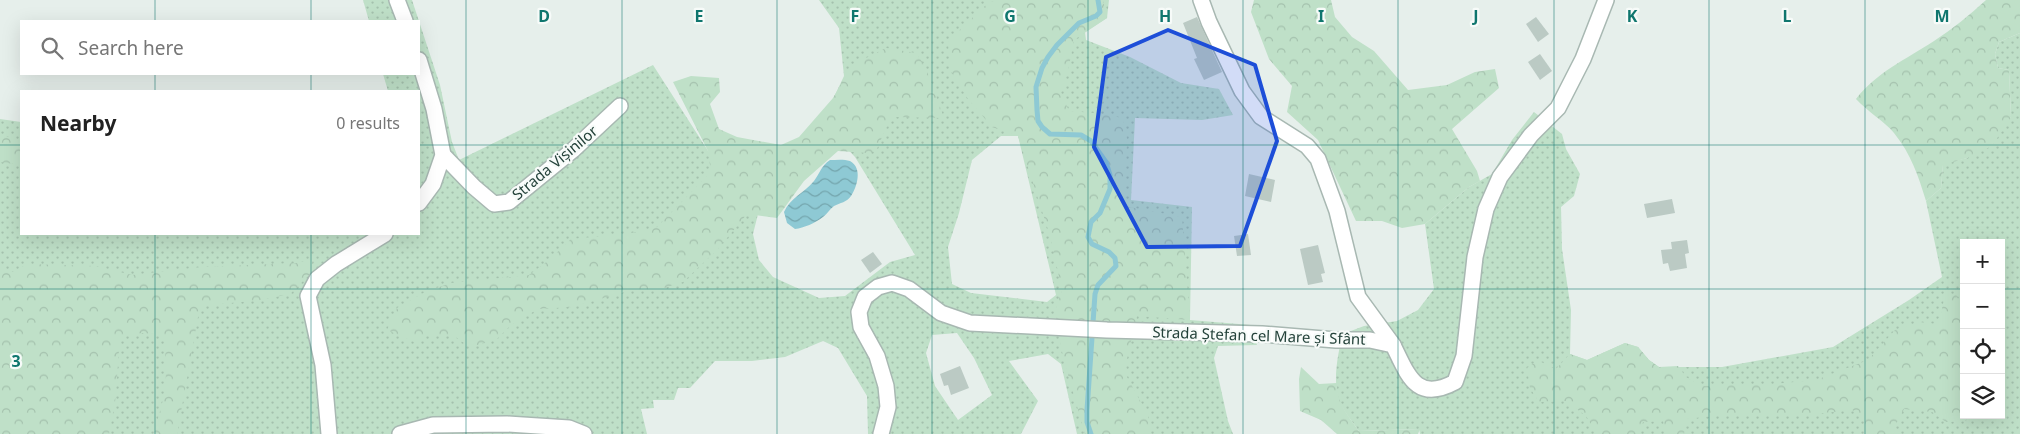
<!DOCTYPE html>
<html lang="en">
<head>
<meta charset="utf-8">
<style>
  body { margin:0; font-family:"Noto Sans",sans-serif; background:#f6f6f6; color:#222 }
  .controls { position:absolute; right:15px; bottom:15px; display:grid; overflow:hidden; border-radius:0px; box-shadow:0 5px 20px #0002 }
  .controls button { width:45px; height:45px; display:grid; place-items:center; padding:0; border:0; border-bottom:1px solid #e0e0e0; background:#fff; color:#222; font:25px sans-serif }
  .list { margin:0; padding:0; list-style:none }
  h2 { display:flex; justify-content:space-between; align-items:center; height:65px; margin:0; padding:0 20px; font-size:21px }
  h2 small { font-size:16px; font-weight:400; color:#767676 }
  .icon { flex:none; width:28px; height:28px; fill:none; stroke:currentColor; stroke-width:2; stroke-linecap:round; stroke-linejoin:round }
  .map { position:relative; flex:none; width:2020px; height:434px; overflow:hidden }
  .search { position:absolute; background:#fff; box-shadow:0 5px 20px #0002; left:20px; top:20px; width:400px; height:55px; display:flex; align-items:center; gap:12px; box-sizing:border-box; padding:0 18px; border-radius:0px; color:#767676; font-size:19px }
  .panel { position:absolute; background:#fff; box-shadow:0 5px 20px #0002; left:20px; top:90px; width:400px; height:145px; border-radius:0px }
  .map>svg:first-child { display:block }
</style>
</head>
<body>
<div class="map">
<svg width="2020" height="434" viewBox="0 0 2020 434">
  <defs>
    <pattern id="grass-dots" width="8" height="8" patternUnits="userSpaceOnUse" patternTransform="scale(1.25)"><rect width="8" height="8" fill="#bfe0c8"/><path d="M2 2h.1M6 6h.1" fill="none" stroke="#a4c1ad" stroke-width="1.8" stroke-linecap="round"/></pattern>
    <pattern id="forest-crowns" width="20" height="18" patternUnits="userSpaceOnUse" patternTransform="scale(1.25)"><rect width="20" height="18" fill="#bfe0c8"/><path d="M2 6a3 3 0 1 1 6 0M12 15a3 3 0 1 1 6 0" fill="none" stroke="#a4c1ad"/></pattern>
    <pattern id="water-waves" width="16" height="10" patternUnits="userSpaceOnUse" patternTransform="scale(1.25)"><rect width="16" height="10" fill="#8ec9d4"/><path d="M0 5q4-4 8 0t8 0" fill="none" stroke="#74a5ad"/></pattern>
  </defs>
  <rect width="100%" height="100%" fill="#e6efeb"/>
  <!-- grass -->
  <g fill="url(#grass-dots)" fill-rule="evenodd">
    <path d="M363,0h49l28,85 12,57 7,18 194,-95 68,106 76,-19 26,-32 21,-44 -5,-48 -20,-28h290l-2,18 -22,14 1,8 44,17 51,26 38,6 14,26 -31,5 -67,-2 -4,82 61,7 -2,113 61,5 6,20 -39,1 -4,12 14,63 5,13h-156l-16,-70 -13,-10 -39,7 29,40 -17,33h-153l-1,-38 -29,-48 -15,-7 -38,16 -33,4h-37l-25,27h-12l-4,12h-21l1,8 -13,1 6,25h-647v-315l21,3v112h398v-143h-31l-5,-17h36v-53h-50zM1001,136h17l38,159 -9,7 -76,-9 -19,-9 -4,-37 11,-34 13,-53zM840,141l15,16 60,98 -25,7 -45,34 -26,2 -46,-21 -14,-17 -6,-26 6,-24zM957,333l17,25 18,37 -34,25 -23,-34 -9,-33 6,-18z"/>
    <path d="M2020,33v401h-600l-1,-5 -60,2c-8,-11 -20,-25 -22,-38 -3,-19 1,-41 6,-59l21,-8 33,-5 21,-11 16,-21 -9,-65 44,-37 23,-13 20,-34 22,-28 28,22 4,15 14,25 -6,22 -13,11 1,42 9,61 -1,44 17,6 38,-17 13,4 11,13 10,7h63l111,-20 76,-47 33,-23 -16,-76 15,-13 2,-24 24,-6 44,-41 -2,-47 -11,-2 -3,-14 4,-12zM1964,243h37v172h-37z"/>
  </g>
  <!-- forest -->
  <g fill="url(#forest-crowns)">
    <polygon points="1000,0 1103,0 1107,18 1074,40 1068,71 1061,93 1069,111 1094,113 1123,118 1127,139 1124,206 1182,217 1190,320 1137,316 1126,363 1127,377 1148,415 1150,434 1085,434 1063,357 1055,311 1062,290 1050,236 1018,136 992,127 968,99 950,70 948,41 989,2"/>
    <polygon points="1254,0 1331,0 1335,17 1352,37 1374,51 1408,90 1447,85 1475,72 1495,69 1499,88 1452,129 1477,171 1480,181 1469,187 1425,224 1402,228 1382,221 1356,221 1318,140 1287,112 1292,86 1269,59 1251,12"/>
    <path d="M1986,0h34v33l-21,9 -4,12 3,14 11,2 2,47 -19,29 -25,12 -24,7 -2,23 -15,13c-8,-26 -15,-47 -32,-68 -9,-11 -27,-22 -38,-34 21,-27 49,-39 78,-58 18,-12 36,-26 52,-41z"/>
    <polygon points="886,48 916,53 925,66 944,118 895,117 886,128 876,151 868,153 838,151 804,181 777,218 747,214 717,250 683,282 655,291 628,291 572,307 538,309 511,325 496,340 470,347 454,336 424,335 419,344 387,330 397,308 425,292 451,283 529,275 549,260 571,239 627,234 657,227 711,172 708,151 673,82 691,76 719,78 720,92 710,104 719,129 737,137 781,145 799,137 833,98 852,65"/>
    <polygon points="0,135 21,140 21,165 0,162"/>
    <polygon points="313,259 309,275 290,294 261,300 200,306 177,434 154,434 166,388 165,335 142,333 120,337 115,403 109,434 0,434 0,266 13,272 27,264 96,266 132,275 202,267 297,263"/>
    <polygon points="1956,294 1962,309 1964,415 1968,415 1966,421 1946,422 1932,412 1904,409 1895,426 1896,434 1866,434 1865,416 1852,410 1815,414 1729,414 1687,419 1684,434 1666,434 1663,421 1643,422 1640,434 1597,434 1586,416 1566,401 1539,402 1530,388 1527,367 1539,361 1556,369 1570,354 1587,360 1625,343 1638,347 1649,360 1659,367 1678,366 1686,377 1701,386 1773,384 1816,380 1868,360 1895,330 1919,322 1936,324 1941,313 1945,295"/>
    <path d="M1301,367l18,17 18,-1c-1,18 11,33 22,48l61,-2 -2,5h-81l-16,-14 -21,-9 -1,-32z"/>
  </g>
  <!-- water -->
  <path fill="url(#water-waves)" d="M830,160c6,0 14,-1 20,1 13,7 7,26 1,35 -4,6 -11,7 -17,10 -4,3 -7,8 -11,11 -8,6 -19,11 -28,12l-8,-6 -3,-11c6,-14 20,-19 30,-31 6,-8 7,-15 16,-21z"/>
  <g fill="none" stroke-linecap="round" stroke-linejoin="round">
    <!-- stream -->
    <polyline stroke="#8ec9d4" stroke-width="5" points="1091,434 1087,422 1087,410 1095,294 1098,285 1116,266 1115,258 1109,252 1092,244 1088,237 1091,222 1100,213 1110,189 1110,175 1106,162 1091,141 1081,135 1050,134 1042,127 1038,121 1037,110 1036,87 1042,68 1048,57 1057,45 1079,23 1096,16 1100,12 1098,0"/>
  </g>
  <!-- building -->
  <g fill="#bbcac4">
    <polygon points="1197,17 1222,72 1204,80 1194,59 1197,58 1183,23"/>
    <polygon points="1536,17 1549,34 1538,42 1526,24"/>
    <polygon points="1540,54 1552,71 1540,80 1528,62"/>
    <polygon points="1249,174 1275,180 1271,202 1245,196"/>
    <polygon points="1672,199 1675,213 1647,218 1644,204"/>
    <polygon points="1248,234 1251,255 1237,256 1234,236"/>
    <polygon points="1687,240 1689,253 1685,254 1687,268 1670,271 1668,263 1663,264 1661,250 1672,249 1671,242"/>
    <polygon points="1318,245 1325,273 1321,274 1323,282 1308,285 1300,249"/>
    <polygon points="873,252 882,264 870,273 861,260"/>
    <polygon points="960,366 969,388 951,395 948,385 944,386 940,374"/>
  </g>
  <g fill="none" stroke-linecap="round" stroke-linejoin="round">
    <!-- minor casing -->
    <g stroke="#a8b8b2" stroke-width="18">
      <g id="minor">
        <polyline points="397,0 405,21"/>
        <polyline points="1201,0 1209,22 1242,91 1261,117 1307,146 1318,159 1337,211 1358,297 1393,345"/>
        <polyline points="419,60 434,109 443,155 433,184 419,203"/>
        <polyline points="443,155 474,187 494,204 509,202 573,150 620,106"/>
        <polyline points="329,434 323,365 308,296 317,279 336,264 385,234"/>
        <polyline points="400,434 433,425 507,424 569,428 584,434"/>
        <path d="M881,434l7,-27 -2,-21 -9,-30 -16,-29 -2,-15 6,-15 13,-10 14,-4 17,6 32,24 29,10 137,7 155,4 74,6h34l23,5c15,30 23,58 62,37l9,-26 11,-99 11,-48 14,-32 31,-42 27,-27 25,-49 23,-59"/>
      </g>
    </g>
    <!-- minor -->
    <use href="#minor" stroke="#fff" stroke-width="15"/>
  </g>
  <!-- marked area -->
  <path fill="#1d4ed8" fill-opacity="0.2" stroke="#1d4ed8" stroke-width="4" stroke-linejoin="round" d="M1168,30l87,35 22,76 -37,105 -93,1 -53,-100 12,-90z"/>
  <!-- grid -->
  <path fill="none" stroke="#0f766e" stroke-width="1" stroke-opacity="0.55" d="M155,0v21M311,0v21M466,0v434M622,0v434M777,0v434M932,0v434M1088,0v434M1243,0v434M1398,0v434M1554,0v434M1709,0v434M1865,0v434M155,74v17M311,74v17M0,145h21M419,145h1601M155,234v200M311,234v200M0,289h1964M2001,289h19"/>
  <g text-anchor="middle" stroke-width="4.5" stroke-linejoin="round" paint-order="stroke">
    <!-- street labels -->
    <g font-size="15" fill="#24423a" stroke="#f7fbf9">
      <text transform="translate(555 163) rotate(-40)" y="5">Strada Vișinilor</text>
      <text transform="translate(1259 336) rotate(2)" y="5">Strada Ștefan cel Mare și Sfânt</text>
    </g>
  </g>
  <g font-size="16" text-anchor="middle" font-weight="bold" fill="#0f766e" stroke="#f7fbf9" stroke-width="4.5" stroke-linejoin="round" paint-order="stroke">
    <text x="544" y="22">D</text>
    <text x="699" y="22">E</text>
    <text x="855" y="22">F</text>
    <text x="1010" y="22">G</text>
    <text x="1165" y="22">H</text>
    <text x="1321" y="22">I</text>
    <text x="1476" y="22">J</text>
    <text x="1632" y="22">K</text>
    <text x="1787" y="22">L</text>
    <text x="1942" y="22">M</text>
    <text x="16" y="367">3</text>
  </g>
</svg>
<div class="controls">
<button>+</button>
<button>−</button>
<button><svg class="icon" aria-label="locate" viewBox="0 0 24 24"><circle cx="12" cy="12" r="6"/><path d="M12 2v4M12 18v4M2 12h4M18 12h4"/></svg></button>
<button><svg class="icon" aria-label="layers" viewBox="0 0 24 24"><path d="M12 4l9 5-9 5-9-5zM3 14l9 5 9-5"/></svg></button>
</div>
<div class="search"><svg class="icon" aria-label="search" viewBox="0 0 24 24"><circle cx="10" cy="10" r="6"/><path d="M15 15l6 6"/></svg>Search here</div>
<section class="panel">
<h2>Nearby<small>0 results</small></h2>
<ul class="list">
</ul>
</section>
</div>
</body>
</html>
